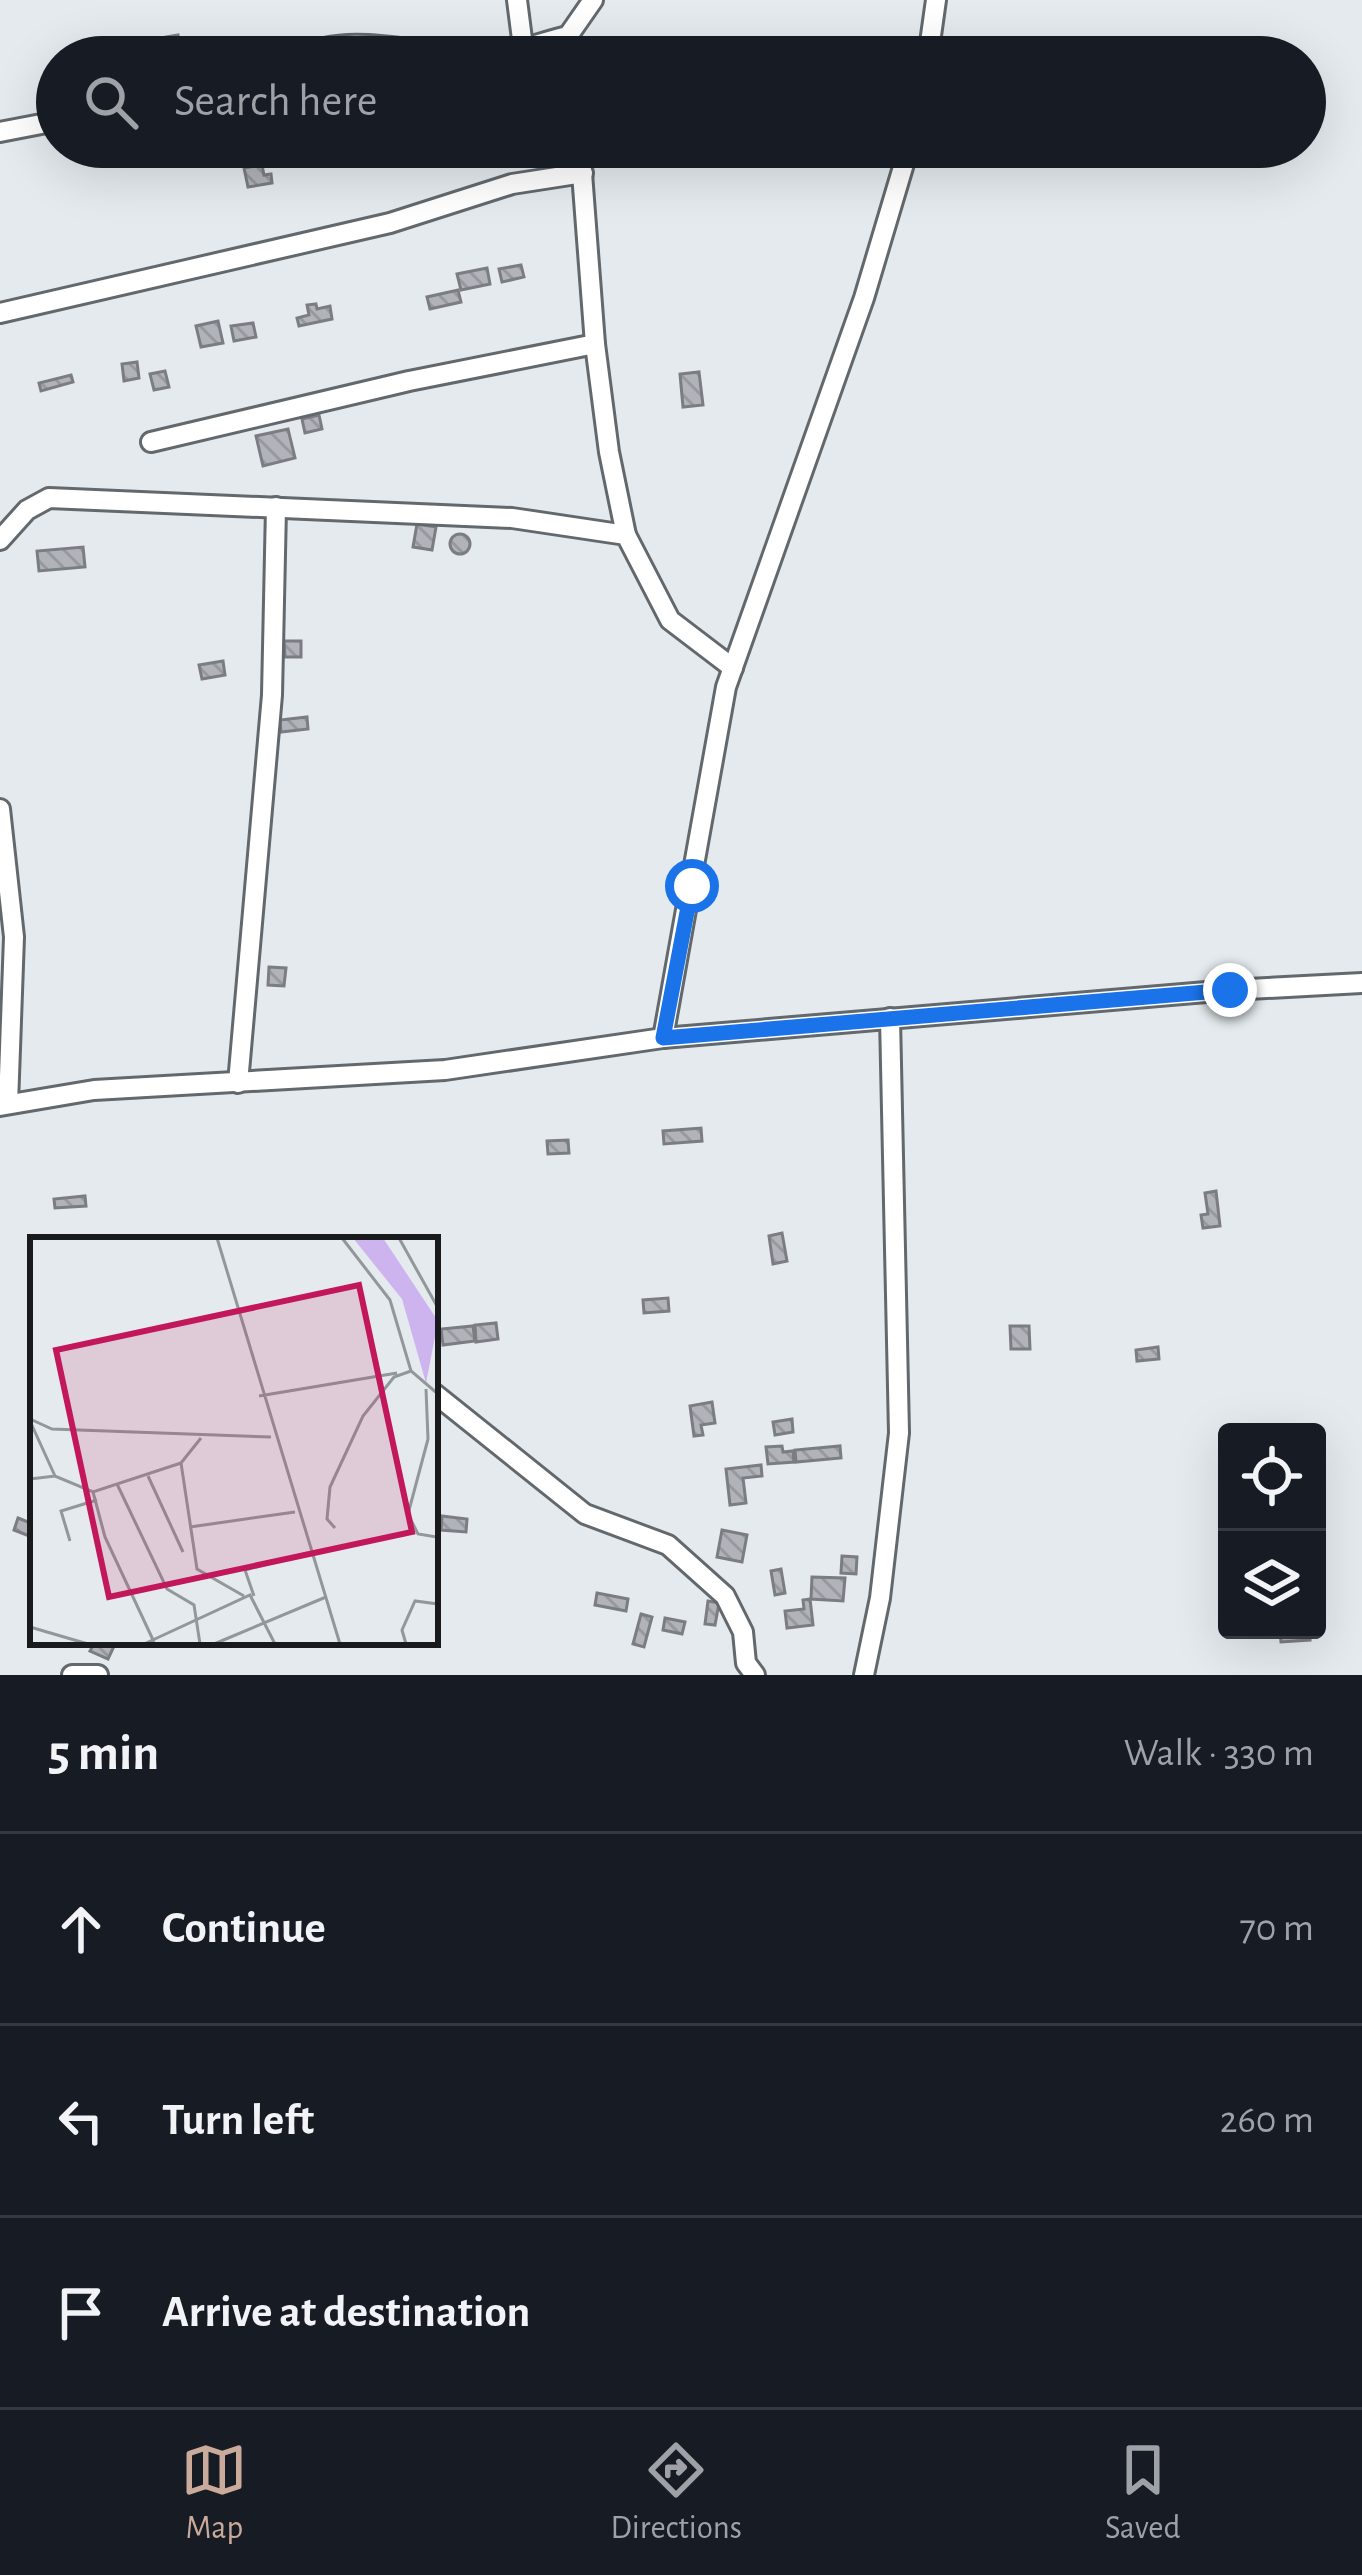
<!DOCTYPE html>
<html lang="en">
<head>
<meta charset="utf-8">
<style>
  body { margin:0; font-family:"Alegreya Sans",sans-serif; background:#20242c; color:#f1f3f6 }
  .controls { position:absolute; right:36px; bottom:36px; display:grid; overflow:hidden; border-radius:12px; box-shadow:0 12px 48px #0002 }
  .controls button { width:108px; height:108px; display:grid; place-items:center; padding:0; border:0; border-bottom:3px solid #363941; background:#171b24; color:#f1f3f6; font:60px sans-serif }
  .stop { position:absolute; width:36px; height:36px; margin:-27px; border:9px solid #1a73e8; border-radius:50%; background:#fff }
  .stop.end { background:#1a73e8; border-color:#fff; box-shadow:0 3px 12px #0008 }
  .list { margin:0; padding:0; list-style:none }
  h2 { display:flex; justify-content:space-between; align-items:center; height:156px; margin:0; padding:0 48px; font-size:51px }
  h2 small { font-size:39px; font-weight:400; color:#9ea1a6 }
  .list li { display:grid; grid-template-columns:78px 1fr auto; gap:36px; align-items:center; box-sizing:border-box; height:192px; padding:0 48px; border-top:3px solid #363941 }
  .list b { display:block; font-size:45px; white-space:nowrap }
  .list em { font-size:39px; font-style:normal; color:#9ea1a6 }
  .icon { flex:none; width:66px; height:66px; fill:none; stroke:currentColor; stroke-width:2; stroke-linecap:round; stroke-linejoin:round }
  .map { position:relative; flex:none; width:1362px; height:1675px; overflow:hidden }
  .search { position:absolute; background:#171b24; box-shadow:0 12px 48px #0002; left:36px; right:36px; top:36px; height:132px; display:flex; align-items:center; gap:30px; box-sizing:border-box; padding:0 42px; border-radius:66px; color:#9ea1a6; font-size:45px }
  .sheet { height:732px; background:#171b24 }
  nav { display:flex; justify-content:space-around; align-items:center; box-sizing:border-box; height:168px; border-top:3px solid #363941; background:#171b24; font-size:33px; color:#9ea1a6 }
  nav a { display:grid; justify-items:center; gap:6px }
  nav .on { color:#c9aa9b }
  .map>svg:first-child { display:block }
</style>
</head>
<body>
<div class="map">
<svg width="1362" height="1675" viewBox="0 0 1362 1675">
  <defs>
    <pattern id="building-back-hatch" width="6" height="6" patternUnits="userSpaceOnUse" patternTransform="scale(3)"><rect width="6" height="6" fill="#b0b3b9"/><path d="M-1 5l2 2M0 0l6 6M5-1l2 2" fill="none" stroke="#97999e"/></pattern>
  </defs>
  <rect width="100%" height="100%" fill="#e4eaee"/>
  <!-- building -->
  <g fill="url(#building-back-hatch)" stroke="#7b7d83" stroke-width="3">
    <polygon points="178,35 181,57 168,57 166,37"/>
    <polygon points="292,147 294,159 274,162 272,150"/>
    <polygon points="262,165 264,175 271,174 272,183 248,187 244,168"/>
    <polygon points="521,265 524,277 502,282 499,269"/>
    <polygon points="487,268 490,284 461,290 457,274"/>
    <polygon points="458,290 461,302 430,309 427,297"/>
    <polygon points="316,304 317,309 330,306 332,319 299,326 297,318 309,315 307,305"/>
    <polygon points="218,321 223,343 201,347 196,326"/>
    <polygon points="253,323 256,337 234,341 231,326"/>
    <polygon points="137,362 139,378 124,381 122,364"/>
    <polygon points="165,371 169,387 154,390 150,374"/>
    <polygon points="699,372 703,405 683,407 680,374"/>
    <polygon points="71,375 73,382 41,391 39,383"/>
    <polygon points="319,415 322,429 305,433 302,419"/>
    <polygon points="288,429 295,458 263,466 256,436"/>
    <polygon points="417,524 436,527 432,550 413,547"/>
    <circle cx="460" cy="544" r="10"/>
    <polygon points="83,547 85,567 39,571 37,551"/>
    <polygon points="284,641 301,641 301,657 285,657"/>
    <polygon points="223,661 225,675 202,679 199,665"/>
    <polygon points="307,717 308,729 281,732 280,720"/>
    <polygon points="269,967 286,968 284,986 268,985"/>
    <polygon points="701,1128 702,1141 664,1144 663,1131"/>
    <polygon points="568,1140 569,1153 548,1154 547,1141"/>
    <polygon points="1216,1191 1220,1226 1203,1228 1201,1215 1208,1214 1205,1193"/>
    <polygon points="85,1196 86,1206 55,1208 54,1199"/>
    <polygon points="782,1233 787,1261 773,1264 769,1236"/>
    <polygon points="668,1298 669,1311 644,1313 643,1300"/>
    <polygon points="496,1323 498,1339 476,1342 475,1325"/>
    <polygon points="473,1326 475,1341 443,1345 441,1329"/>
    <polygon points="1010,1326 1029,1326 1030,1349 1011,1349"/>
    <polygon points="1158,1347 1159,1359 1137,1361 1136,1350"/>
    <polygon points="712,1402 715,1423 701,1425 703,1435 694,1436 690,1406"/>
    <polygon points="792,1419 793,1432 775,1435 773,1422"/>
    <polygon points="782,1446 783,1452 793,1451 794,1462 768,1464 766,1447"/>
    <polygon points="840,1446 841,1458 796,1462 795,1450"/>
    <polygon points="761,1465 762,1476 743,1478 746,1503 730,1505 726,1469"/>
    <polygon points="442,1516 467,1519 466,1532 441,1530"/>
    <polygon points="18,1518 33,1524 32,1537 14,1530"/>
    <polygon points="722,1530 747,1535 742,1562 717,1557"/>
    <polygon points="842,1556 857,1557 856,1574 841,1573"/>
    <polygon points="781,1569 785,1593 775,1595 771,1571"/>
    <polygon points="812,1577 845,1578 843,1601 811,1599"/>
    <polygon points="597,1593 628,1599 626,1611 595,1605"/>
    <polygon points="810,1599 813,1625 787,1628 785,1611 804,1609 803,1600"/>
    <polygon points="708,1601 719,1603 715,1625 705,1624"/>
    <polygon points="641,1614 652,1617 644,1647 633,1644"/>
    <polygon points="665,1618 685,1622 682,1634 663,1630"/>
    <polygon points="1280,1630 1310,1630 1310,1640 1281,1642"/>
    <polygon points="95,1642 116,1642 108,1659 90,1651"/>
  </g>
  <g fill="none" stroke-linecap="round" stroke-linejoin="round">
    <!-- minor casing -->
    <g stroke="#62686c" stroke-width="24">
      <g id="minor">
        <polyline points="517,0 523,47"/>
        <path d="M298,57c55,-28 128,1 187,-1 27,-2 57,-14 83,-20"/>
        <polyline points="571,57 568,36 593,0"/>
        <polyline points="928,57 936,0"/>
        <polyline points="0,132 57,121"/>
        <polyline points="580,147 595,344 609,452 626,535"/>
        <polyline points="0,313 390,223 512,184 583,173"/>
        <polyline points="151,442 409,381 595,344"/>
        <polyline points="0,540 27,510 49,498 512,518 626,535 670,620 733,668"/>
        <polyline points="0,809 14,937 8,1104"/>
        <polyline points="663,1038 726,687 864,298 909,147"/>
        <polyline points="238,1083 272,695 276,507"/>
        <polyline points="0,1106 94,1090 445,1070 663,1038 1230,990 1362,983"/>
        <polyline points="435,1394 585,1514 668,1545 725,1596 743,1632 746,1663 755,1675"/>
        <polyline points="72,1675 98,1675"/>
        <polyline points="864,1675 880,1598 899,1433 890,1018"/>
      </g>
    </g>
    <!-- minor -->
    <use href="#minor" stroke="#fff" stroke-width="18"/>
  </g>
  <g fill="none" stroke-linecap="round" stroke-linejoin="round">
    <!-- route -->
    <polyline stroke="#1a73e8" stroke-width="15" points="692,886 663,1038 1230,990"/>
  </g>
  <!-- overview -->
  <g transform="translate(30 1237)">
    <rect width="408" height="408" fill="#e4eaee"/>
    <path d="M323,1h30l55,83 -12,62 -24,-84z" fill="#cdb4ee"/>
    <path fill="none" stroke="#92979a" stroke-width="3" d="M187,1l123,406M312,1l48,62 21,71 27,23M369,1l39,70M396,152l2,50 -20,75 10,20 19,3 1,13M229,159l138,-23M0,182l22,10 219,8M0,184l25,55M171,201l-20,25 16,106 47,27M118,239l35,76M0,242l25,-3 38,16 88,-29M87,247l50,105 27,16 6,39M63,255l12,45 49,105M160,290l105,-15M305,291l-8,-9 3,-32 33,-71 31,-39 17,-6M40,304l-9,-30 36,-11M224,359l-9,-26 63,-17M0,390l58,17M114,407l106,-49 25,49M184,407l112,-47M376,407l-4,-14 13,-29 23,3"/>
    <path fill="#c2185b" fill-opacity="0.15" stroke="#c2185b" stroke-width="6" d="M329,48l53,247 -303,65 -53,-247z"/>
    <rect width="408" height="408" fill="none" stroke="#181a1c" stroke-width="6"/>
  </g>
</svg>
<div class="controls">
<button><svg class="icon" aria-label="locate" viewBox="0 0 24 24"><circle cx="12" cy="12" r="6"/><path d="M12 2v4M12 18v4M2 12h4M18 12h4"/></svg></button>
<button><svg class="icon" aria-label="layers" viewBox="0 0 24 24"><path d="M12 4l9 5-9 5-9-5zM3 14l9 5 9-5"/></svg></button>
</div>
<div class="stop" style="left:692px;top:886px"></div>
<div class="stop end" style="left:1230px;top:990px"></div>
<div class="search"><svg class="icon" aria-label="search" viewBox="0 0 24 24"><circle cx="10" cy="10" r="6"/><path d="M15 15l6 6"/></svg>Search here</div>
</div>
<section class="sheet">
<h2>5 min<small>Walk · 330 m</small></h2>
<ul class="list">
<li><svg class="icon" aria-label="ahead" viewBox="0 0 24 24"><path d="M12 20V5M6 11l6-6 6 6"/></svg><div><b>Continue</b></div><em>70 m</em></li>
<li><svg class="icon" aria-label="left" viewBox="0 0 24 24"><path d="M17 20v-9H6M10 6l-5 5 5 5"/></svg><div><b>Turn left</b></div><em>260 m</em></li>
<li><svg class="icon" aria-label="arrive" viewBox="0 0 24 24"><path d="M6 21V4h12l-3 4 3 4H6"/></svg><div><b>Arrive at destination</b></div></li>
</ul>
</section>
<nav>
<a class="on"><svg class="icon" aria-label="map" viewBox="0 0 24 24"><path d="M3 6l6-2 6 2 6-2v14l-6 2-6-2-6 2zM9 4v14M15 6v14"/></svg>Map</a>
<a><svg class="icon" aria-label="directions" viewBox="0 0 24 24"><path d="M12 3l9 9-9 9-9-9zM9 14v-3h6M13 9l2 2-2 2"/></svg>Directions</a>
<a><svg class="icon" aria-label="saved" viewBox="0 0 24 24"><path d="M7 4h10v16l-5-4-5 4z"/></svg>Saved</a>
</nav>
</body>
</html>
